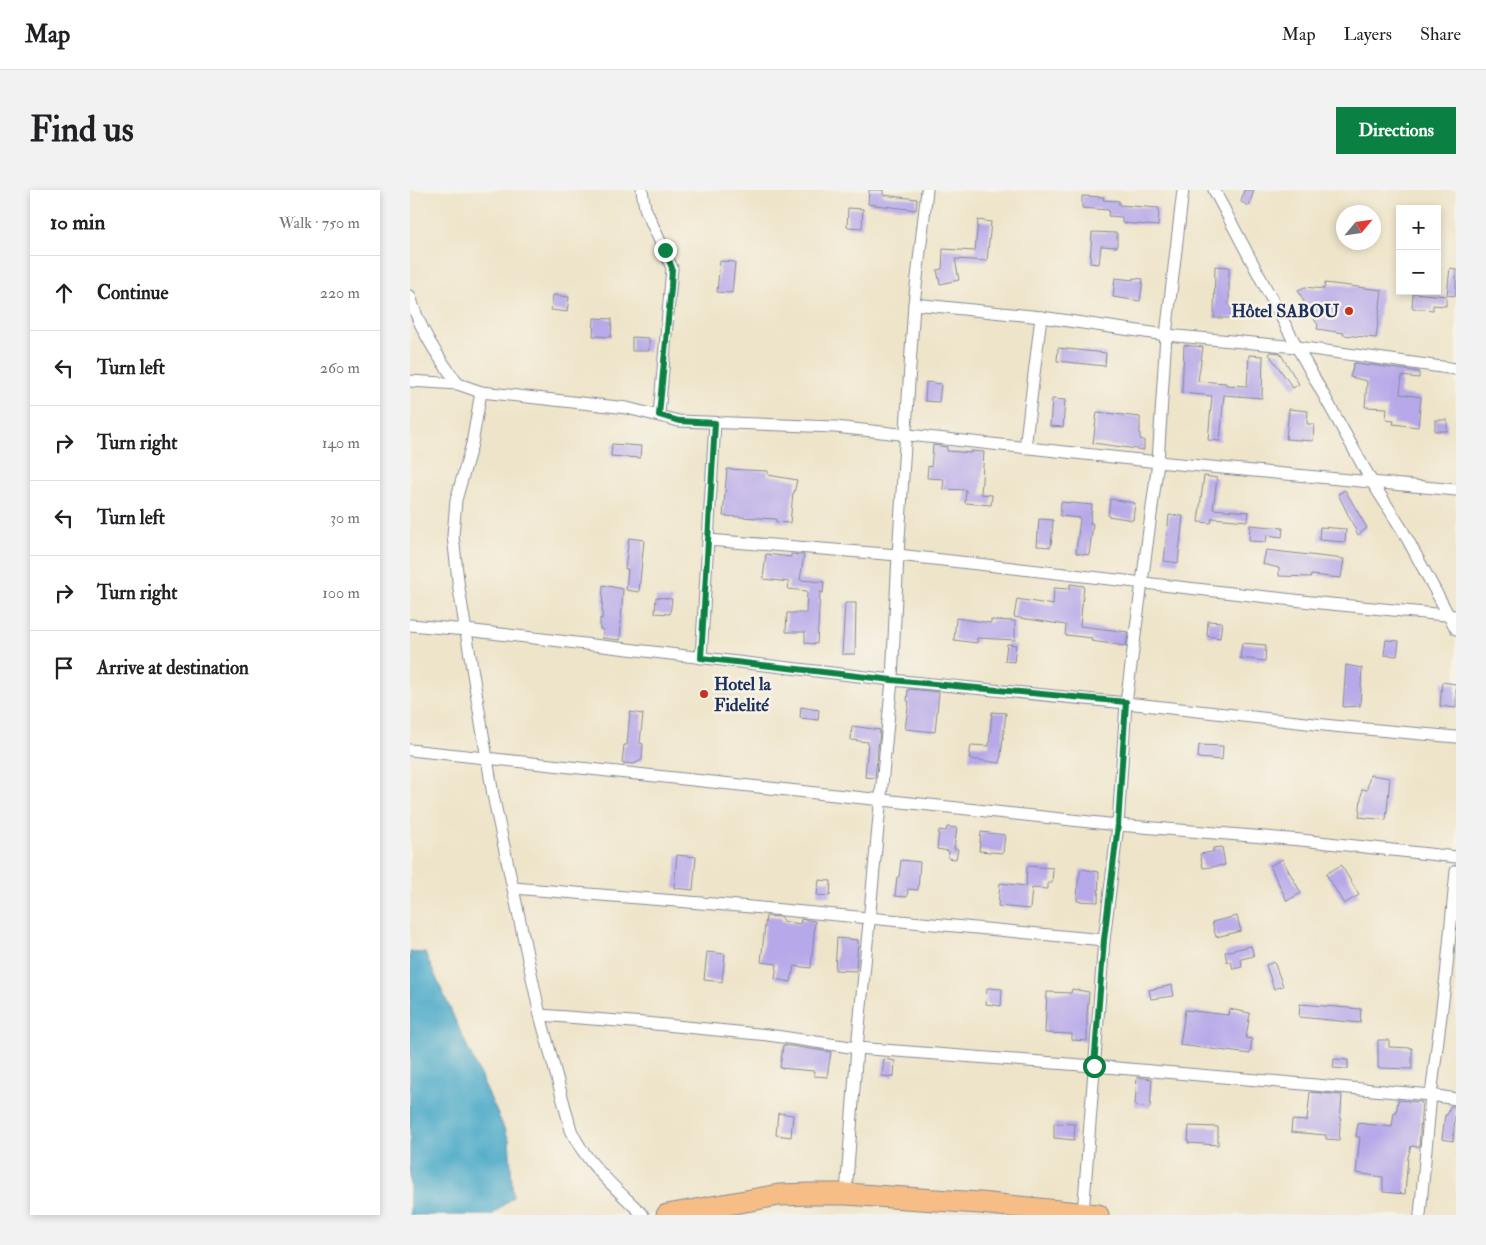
<!DOCTYPE html>
<html lang="en">
<head>
<meta charset="utf-8">
<style>
  body { margin:0; font-family:"IM FELL Double Pica",serif; background:#f2f2f2; color:#202124 }
  .controls { position:absolute; right:15px; top:15px; display:grid; overflow:hidden; border-radius:0px; box-shadow:0 2px 8px #0003 }
  .controls button { width:45px; height:45px; display:grid; place-items:center; padding:0; border:0; border-bottom:1px solid #e0e0e0; background:#fff; color:#202124; font:25px sans-serif }
  .compass { position:absolute; left:926px; top:15px; width:45px; height:45px; border-radius:50%; background:#fff; box-shadow:0 2px 8px #0003; rotate:61deg }
  .stop { position:absolute; width:15px; height:15px; margin:-11px; border:4px solid #0b8043; border-radius:50%; background:#fff }
  .stop.end { background:#0b8043; border-color:#fff; box-shadow:0 1px 5px #0008 }
  .list { margin:0; padding:0; list-style:none }
  h2 { display:flex; justify-content:space-between; align-items:center; height:65px; margin:0; padding:0 20px; font-size:21px }
  h2 small { font-size:16px; font-weight:400; color:#757577 }
  .list li { display:grid; grid-template-columns:32px 1fr auto; gap:15px; align-items:center; box-sizing:border-box; height:75px; padding:0 20px; border-top:1px solid #e0e0e0 }
  .list b { display:block; font-size:19px; white-space:nowrap }
  .list em { font-size:16px; font-style:normal; color:#757577 }
  .icon { flex:none; width:28px; height:28px; fill:none; stroke:currentColor; stroke-width:2; stroke-linecap:round; stroke-linejoin:round }
  .map { position:relative; flex:none; width:1046px; height:1025px; overflow:hidden; border-radius:0px }
  header { display:flex; align-items:center; gap:30px; box-sizing:border-box; height:70px; padding:0 25px; background:#fff; border-bottom:1px solid #e0e0e0 }
  header strong { font-size:24px }
  nav { display:flex; gap:28px; margin-inline-start:auto; font-size:18px }
  .intro { display:flex; align-items:center; justify-content:space-between; box-sizing:border-box; height:120px; padding:0 30px }
  h1 { margin:0; font-size:35px }
  .button { padding:12px 22px; border-radius:0px; background:#0b8043; color:#fff; font-size:18px; font-weight:700 }
  main { display:flex; gap:30px; padding:0 30px }
  aside { flex:1; background:#fff; border-radius:0px; box-shadow:0 2px 8px #0003 }
  .map>svg:first-child { display:block }
</style>
</head>
<body>
<header>
<strong>Map</strong>
<nav><a>Map</a><a>Layers</a><a>Share</a></nav>
</header>
<div class="intro"><h1>Find us</h1><a class="button">Directions</a></div>
<main>
<aside>
<h2>10 min<small>Walk · 750 m</small></h2>
<ul class="list">
<li><svg class="icon" aria-label="ahead" viewBox="0 0 24 24"><path d="M12 20V5M6 11l6-6 6 6"/></svg><div><b>Continue</b></div><em>220 m</em></li>
<li><svg class="icon" aria-label="left" viewBox="0 0 24 24"><path d="M17 20v-9H6M10 6l-5 5 5 5"/></svg><div><b>Turn left</b></div><em>260 m</em></li>
<li><svg class="icon" aria-label="right" viewBox="0 0 24 24"><path d="M7 20v-9h11M14 6l5 5-5 5"/></svg><div><b>Turn right</b></div><em>140 m</em></li>
<li><svg class="icon" aria-label="left" viewBox="0 0 24 24"><path d="M17 20v-9H6M10 6l-5 5 5 5"/></svg><div><b>Turn left</b></div><em>30 m</em></li>
<li><svg class="icon" aria-label="right" viewBox="0 0 24 24"><path d="M7 20v-9h11M14 6l5 5-5 5"/></svg><div><b>Turn right</b></div><em>100 m</em></li>
<li><svg class="icon" aria-label="arrive" viewBox="0 0 24 24"><path d="M6 21V4h12l-3 4 3 4H6"/></svg><div><b>Arrive at destination</b></div></li>
</ul>
</aside>
<div class="map">
<svg width="1046" height="1025" viewBox="0 0 1046 1025">
  <rect width="100%" height="100%" fill="#f7f3e8"/>
  <filter id="ink" filterUnits="userSpaceOnUse"><feTurbulence type="fractalNoise" baseFrequency=".02" numOctaves="2"/><feDisplacementMap in="SourceGraphic" scale="10" xChannelSelector="R" yChannelSelector="G"/><feConvolveMatrix kernelMatrix="1 2 1 2 8 2 1 2 1" color-interpolation-filters="sRGB"/></filter>
  <filter id="wash" filterUnits="userSpaceOnUse"><feTurbulence type="fractalNoise" baseFrequency=".0096" numOctaves="4" result="noise"/><feDisplacementMap in="SourceGraphic" scale="20" xChannelSelector="R" yChannelSelector="G"/><feGaussianBlur stdDeviation="1.12" result="paint"/><feColorMatrix in="noise" values="0 0 0 0 0 0 0 0 0 0 0 0 0 0 0 0 0 1.4 0 .05"/><feComposite in="paint" operator="in"/></filter>
  <g filter="url(#wash)">
    <rect width="100%" height="100%" fill="#eee4c9"/>
    <!-- water -->
    <polygon fill="#49a9c8" stroke="#326c93" points="0,762 15,763 99,949 103,1007 82,1025 0,1025"/>
    <g id="blocks">
      <!-- building -->
      <g fill="#b7a9e9">
        <polygon points="459,0 473,0 473,5 507,9 506,20 458,14"/>
        <polygon points="834,0 844,0 839,16 831,12"/>
        <polygon points="672,6 694,7 693,10 709,11 709,15 749,18 748,36 712,33 712,27 698,26 699,20 672,18"/>
        <polygon points="438,18 453,19 452,38 437,37"/>
        <polygon points="568,30 581,32 577,71 545,69 549,90 530,94 527,80 532,79 533,59 565,61"/>
        <polygon points="682,42 707,43 707,57 691,56 689,74 680,73"/>
        <polygon points="310,71 325,72 322,103 307,102"/>
        <polygon points="805,76 819,77 819,117 835,117 835,128 804,128"/>
        <polygon points="1040,78 1046,79 1046,106 1037,105"/>
        <polygon points="705,88 723,90 723,88 733,89 730,111 703,107"/>
        <polygon points="915,93 972,100 966,148 933,145 934,143 907,139 908,135 899,122 888,100 895,97 914,99"/>
        <polygon points="1003,103 1036,106 1036,116 1023,115 1023,120 1002,118"/>
        <polygon points="143,105 159,107 157,122 141,120"/>
        <polygon points="184,128 202,129 201,147 183,146"/>
        <polygon points="222,147 239,148 239,161 222,161"/>
        <polygon points="774,155 793,157 788,191 816,193 816,195 837,196 839,165 853,166 852,208 814,205 810,251 798,250 802,206 772,203"/>
        <polygon points="648,158 696,163 695,176 647,171"/>
        <polygon points="861,162 870,163 889,194 883,198 859,164"/>
        <polygon points="944,173 959,176 959,175 961,175 1009,182 1009,188 992,186 990,204 1011,207 1008,237 983,234 984,231 976,230 977,218 955,217 957,191 940,187"/>
        <polygon points="516,192 531,194 529,212 515,211"/>
        <polygon points="642,209 655,210 653,237 640,236"/>
        <polygon points="879,219 898,221 897,234 904,234 903,251 876,249"/>
        <polygon points="687,222 730,227 730,249 734,250 734,260 683,253"/>
        <rect x="1025" y="230" width="12" height="11"/>
        <polygon points="202,254 231,256 230,268 201,266"/>
        <polygon points="523,255 537,257 537,261 561,263 561,261 574,262 571,304 582,305 581,315 555,313 556,300 533,299 534,289 517,288 518,276 521,277"/>
        <polygon points="317,279 358,281 358,285 387,290 384,303 383,303 380,333 366,332 366,329 313,326"/>
        <polygon points="794,286 807,288 803,319 839,322 838,331 802,328 801,333 788,332"/>
        <polygon points="935,300 957,338 948,345 928,304"/>
        <polygon points="700,309 725,313 723,330 698,326"/>
        <polygon points="651,312 682,315 680,333 683,334 679,365 666,363 670,328 650,326"/>
        <polygon points="759,325 773,326 768,373 754,371"/>
        <polygon points="629,329 643,330 641,357 627,356"/>
        <polygon points="840,335 873,338 872,347 857,345 856,352 839,351"/>
        <polygon points="910,337 936,339 935,352 909,350"/>
        <polygon points="219,348 234,350 229,402 216,400 218,379 215,379"/>
        <polygon points="856,360 934,369 931,388 901,385 901,387 869,386 869,378 853,374"/>
        <polygon points="356,364 381,367 381,364 394,365 390,390 414,392 413,403 410,402 407,454 395,453 395,442 376,442 377,423 396,423 397,401 378,399 379,392 353,389"/>
        <polygon points="660,394 674,396 670,436 718,442 716,456 681,451 682,448 655,445 656,435 604,427 607,409 643,415 644,398 660,399"/>
        <polygon points="193,395 213,399 210,450 192,448 193,440 190,439 190,428 192,429"/>
        <polygon points="246,407 262,409 260,424 245,423"/>
        <polygon points="435,413 446,413 445,464 432,464"/>
        <polygon points="546,428 581,433 581,430 605,431 605,450 567,448 567,453 544,450"/>
        <polygon points="798,431 812,432 810,448 797,446"/>
        <polygon points="976,450 989,451 987,466 974,465"/>
        <polygon points="832,453 856,455 855,471 830,468"/>
        <polygon points="597,454 606,455 604,472 595,471"/>
        <polygon points="936,475 952,478 950,516 933,517"/>
        <polygon points="1032,492 1046,494 1046,518 1030,516"/>
        <polygon points="498,499 529,502 525,542 495,539 499,511 497,511"/>
        <polygon points="391,517 409,520 408,530 390,528"/>
        <polygon points="220,522 233,524 230,553 233,554 232,570 224,574 212,573 214,555 217,555"/>
        <polygon points="582,522 596,523 590,573 559,569 561,555 579,556"/>
        <polygon points="442,536 470,540 465,588 455,587 458,552 441,550"/>
        <polygon points="789,555 813,556 812,570 788,568"/>
        <polygon points="960,585 980,588 976,630 949,627 952,599 957,600"/>
        <polygon points="537,637 547,638 544,659 548,659 546,669 538,668 539,661 527,659 529,640 536,641"/>
        <polygon points="571,642 595,645 593,663 569,661"/>
        <polygon points="812,657 815,675 793,678 790,664 803,662 803,658"/>
        <polygon points="267,665 286,667 283,700 264,698"/>
        <polygon points="872,669 891,703 877,711 860,676"/>
        <polygon points="491,670 510,672 508,700 498,699 497,707 485,706 487,687 489,687"/>
        <polygon points="931,675 949,705 934,714 916,684"/>
        <polygon points="617,676 643,678 642,693 638,693 638,699 622,698 620,719 588,716 590,693 616,696"/>
        <polygon points="671,679 689,682 688,712 667,711 668,691"/>
        <polygon points="409,690 421,691 420,706 407,705"/>
        <polygon points="356,726 372,727 372,731 390,734 391,729 405,731 401,778 384,776 381,792 365,789 367,774 351,772"/>
        <polygon points="827,726 831,741 806,747 802,732"/>
        <polygon points="427,748 448,750 446,781 425,780"/>
        <polygon points="841,756 844,766 831,769 832,777 823,779 821,771 817,772 815,762"/>
        <polygon points="297,762 315,764 312,792 294,790"/>
        <polygon points="864,772 873,796 864,799 856,775"/>
        <polygon points="762,795 764,806 741,809 739,800"/>
        <polygon points="577,798 592,799 591,816 576,814"/>
        <polygon points="662,799 679,802 677,825 677,851 662,850 662,844 635,843 637,802 661,803"/>
        <polygon points="890,814 951,819 950,833 889,827"/>
        <polygon points="819,819 840,823 836,848 842,849 840,864 770,855 775,820 818,825"/>
        <polygon points="968,850 979,850 979,857 1002,858 1002,879 968,878"/>
        <polygon points="373,855 421,862 417,887 404,886 404,881 370,878"/>
        <polygon points="474,869 485,871 484,887 472,886"/>
        <polygon points="924,869 938,870 938,879 923,878"/>
        <polygon points="727,887 742,889 740,918 725,916"/>
        <polygon points="900,902 932,905 929,950 916,949 916,945 881,942 882,930 897,931"/>
        <polygon points="988,910 1012,912 1009,957 1001,956 998,967 995,1004 973,1002 973,987 946,983 950,947 946,947 948,933 982,937 984,922 986,923"/>
        <polygon points="1040,916 1046,916 1043,951 1032,949 1035,925 1037,925"/>
        <polygon points="368,923 383,925 381,947 366,945"/>
        <polygon points="644,933 665,934 664,950 644,948"/>
        <polygon points="779,936 808,937 808,955 778,953"/>
      </g>
    </g>
  </g>
  <g filter="url(#ink)">
    <use href="#blocks" fill-opacity="0" stroke="#848a94" stroke-width="1"/>
    <g fill="none" stroke-linecap="round" stroke-linejoin="round">
      <!-- street casing -->
      <g stroke="#848a94" stroke-width="13">
        <g id="street">
          <polyline points="232,0 235,18 262,78 249,225"/>
          <polyline points="804,0 887,157 962,292 993,341 1046,439"/>
          <path d="M0,106c9,33 28,61 48,88"/>
          <polyline points="504,114 631,127 756,145 887,157 1046,179"/>
          <polyline points="0,191 48,194 71,202 217,218 269,231 425,237 748,272 1046,300"/>
          <path d="M71,202l-9,52 -16,56 -3,36 6,53 34,206 47,220 31,115c15,34 46,59 72,85"/>
          <polyline points="615,258 631,127"/>
          <polyline points="298,350 488,365 910,413 1046,426"/>
          <polyline points="0,435 56,440 482,490 716,513 923,536 1046,547"/>
          <polyline points="291,468 305,233"/>
          <polyline points="0,560 708,635 891,650 1046,667"/>
          <polyline points="103,698 341,717 694,750"/>
          <polyline points="130,825 235,833 358,845 447,858 684,876 1021,905 1046,909"/>
          <polyline points="436,1004 447,858 482,490 488,365 504,114 517,0"/>
          <polyline points="673,1024 694,750 708,635 716,513 748,272 756,145 773,0"/>
          <polyline points="1010,1025 1021,905 1036,786 1046,681"/>
        </g>
      </g>
      <!-- highway casing -->
      <g stroke="#848a94" stroke-width="23">
        <polyline id="highway" points="257,1025 369,1005 400,1004 436,1004 570,1013 688,1025"/>
      </g>
      <!-- street -->
      <use href="#street" stroke="#fff" stroke-width="11"/>
      <!-- highway -->
      <use href="#highway" stroke="#f6be86" stroke-width="21"/>
    </g>
  </g>
  <g fill="none" stroke-linecap="round" stroke-linejoin="round" filter="url(#ink)">
    <!-- route -->
    <polyline stroke="#0b8043" stroke-width="6" points="255,60 262,78 261,98 249,225 269,231 305,233 291,468 482,490 716,512 708,635 694,750 684,876"/>
  </g>
  <!-- markers -->
  <g fill="#c8321e" stroke="#f7f3e8" stroke-width="2">
    <circle cx="939" cy="121" r="5"/>
    <circle cx="294" cy="504" r="5"/>
  </g>
  <g text-anchor="middle" stroke-width="5" stroke-linejoin="round" paint-order="stroke">
    <!-- poi labels -->
    <g font-size="18" font-weight="bold" fill="#1b2f5e" stroke="#f7f3e8" text-anchor="end">
      <text x="929" y="127">Hôtel SABOU</text>
      <text x="304" y="500" text-anchor="start">Hotel la<tspan x="304" dy="21">Fidelité</tspan></text>
    </g>
  </g>
</svg>
<div class="controls">
<button>+</button>
<button>−</button>
</div>
<svg class="compass" viewBox="-18 -18 36 36"><path d="M0-13l5 13h-10z" fill="#e53935"/><path d="M0 13l5-13h-10z" fill="#757577"/></svg>
<div class="stop" style="left:684px;top:876px"></div>
<div class="stop end" style="left:255px;top:60px"></div>
</div>
</main>
</body>
</html>
